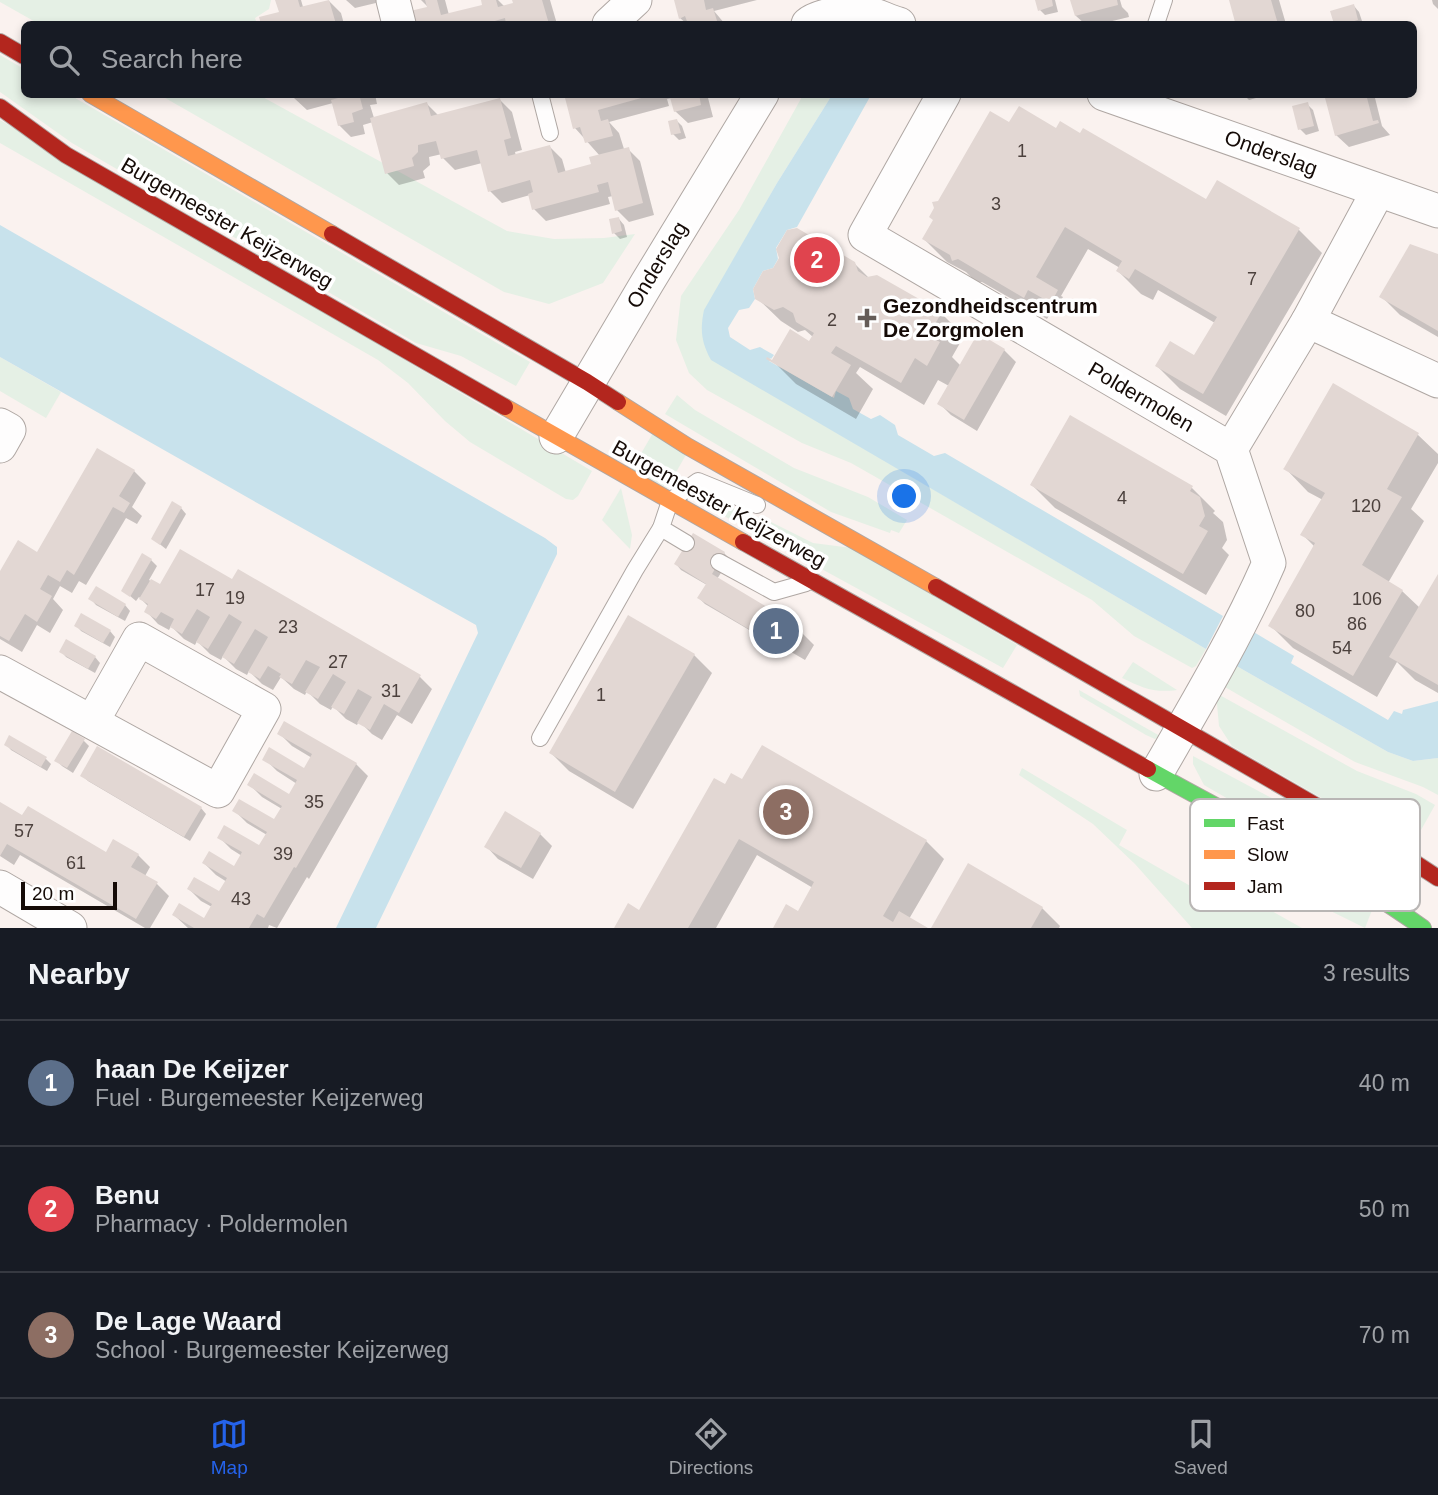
<!DOCTYPE html>
<html lang="en">
<head>
<meta charset="utf-8">
<style>
  body { margin:0; font-family:Helvetica,sans-serif; background:#242831; color:#f1f3f6 }
  .scale { position:absolute; left:21px; bottom:18px; width:96px; box-sizing:border-box; padding-left:7px; border:4px solid #150b07; border-top:0; font-size:19px; line-height:24px; white-space:nowrap; color:#150b07; -webkit-text-stroke:5px #fff; paint-order:stroke }
  .you { position:absolute; left:905px; top:497px; width:24px; height:24px; margin:-18px; border:5px solid #fff; border-radius:50%; background:#1a73e8; box-shadow:0 0 0 10px #1a73e833 }
  .badge { display:grid; place-items:center; width:46px; height:46px; border-radius:50%; background:#2563eb; color:#fff; font-size:23px; font-weight:700 }
  .pin { position:absolute; translate:-50% -50%; border:4px solid #fff; box-shadow:0 2px 7px #0006 }
  .list { margin:0; padding:0; list-style:none }
  h2 { display:flex; justify-content:space-between; align-items:center; height:91px; margin:0; padding:0 28px; font-size:30px }
  h2 small { font-size:23px; font-weight:400; color:#9ea1a6 }
  .list li { display:grid; grid-template-columns:46px 1fr auto; gap:21px; align-items:center; box-sizing:border-box; height:126px; padding:0 28px; border-top:2px solid #363941 }
  .list b { display:block; font-size:26px; white-space:nowrap }
  .list p { margin:0; font-size:23px; white-space:nowrap; color:#9ea1a6 }
  .list em { font-size:23px; font-style:normal; color:#9ea1a6 }
  .icon { flex:none; width:38px; height:38px; fill:none; stroke:currentColor; stroke-width:2; stroke-linecap:round; stroke-linejoin:round }
  .map { position:relative; flex:none; width:1438px; height:928px; overflow:hidden }
  .search { position:absolute; background:#171b24; box-shadow:0 4px 10px #0003; left:21px; right:21px; top:21px; height:77px; display:flex; align-items:center; gap:18px; box-sizing:border-box; padding:0 24px; border-radius:10px; color:#9ea1a6; font-size:26px }
  .sheet { height:469px; background:#171b24 }
  nav { display:flex; justify-content:space-around; align-items:center; box-sizing:border-box; height:98px; border-top:2px solid #363941; background:#171b24; font-size:19px; color:#9ea1a6 }
  nav a { display:grid; justify-items:center; gap:4px }
  nav .on { color:#2563eb }
  .map>svg:first-child { display:block }
</style>
</head>
<body>
<div class="map">
<svg width="1438" height="928" viewBox="0 0 1438 928">
  <rect width="100%" height="100%" fill="#faf2ef"/>
  <!-- green -->
  <g fill="#e5f0e5">
    <polygon points="0,0 271,0 269,9 255,18 257,24 39,24 0,2"/>
    <polygon points="0,55 24,69 24,94 70,95 530,362 516,386 461,356 416,343 72,143 0,92"/>
    <polygon points="160,95 259,95 507,231 554,239 604,238 635,234 603,283 549,304 504,292"/>
    <polygon points="803,95 832,95 777,183 705,310 711,359 1206,649 1196,666 1192,668 1134,636 1092,600 851,463 802,443 707,390 689,373 676,340 681,296 739,210"/>
    <polygon points="0,120 592,471 578,496 573,500 566,499 470,442 445,421 408,383 378,360 0,143"/>
    <polygon points="0,357 61,392 46,418 0,391"/>
    <polygon points="677,395 695,410 794,468 868,497 907,520 899,533 891,530 890,533 831,512 665,414"/>
    <polygon points="653,433 687,453 667,488 632,469"/>
    <polygon points="621,488 632,535 630,549 602,520"/>
    <polygon points="701,496 771,522 813,543 852,548 1017,645 1003,668 693,499"/>
    <path d="M1133,662l44,28c-24,3 -34,-2 -55,-12z"/>
    <polygon points="1233,664 1388,752 1413,761 1438,758 1438,795 1423,787 1355,762 1218,683"/>
    <polygon points="1079,690 1160,736 1155,739 1146,735 1080,696"/>
    <polygon points="1216,693 1357,771 1416,794 1435,805 1416,839 1413,839 1408,848 1232,746 1219,726"/>
    <polygon points="1193,756 1399,866 1386,890 1204,785 1193,764"/>
    <polygon points="1022,768 1127,830 1119,845 1220,903 1222,903 1229,887 1302,928 1192,928 1135,864 1093,824 1019,775"/>
    <polygon points="1294,859 1374,905 1365,928 1280,886"/>
  </g>
  <!-- water -->
  <g fill="#c8e2ec">
    <path d="M832,95h39l-74,132 -10,3 -11,18 2,11 -5,9 -10,3 -10,18 2,10 -6,9 -10,2 -11,18 2,9 20,13 10,-3 14,8 -3,4 -1,-1 -1,3 65,37 2,-7 13,7 4,11 18,10 9,-4 15,10 3,10 36,21 11,-3 278,163 -17,33 -495,-289c-10,-18 -11,-31 -7,-50l73,-127z"/>
    <polygon points="0,225 545,538 557,547 557,554 376,928 336,928 478,633 476,625 259,504 0,357"/>
    <polygon points="1252,631 1294,656 1291,663 1388,720 1394,711 1402,714 1403,710 1438,701 1438,758 1413,761 1388,752 1233,664"/>
  </g>
  <!-- shadow -->
  <g fill="#0003">
    <polygon points="277,0 301,0 303,7 329,1 341,13 344,24 263,24 261,19 281,13"/>
    <polygon points="346,0 379,0 380,2 355,8"/>
    <polygon points="421,0 447,0 445,0 449,15 484,6 483,0 498,0 505,7 515,4 514,0 550,0 557,24 416,24 412,12 429,8"/>
    <polygon points="675,0 757,0 714,11 725,24 687,24 680,18"/>
    <polygon points="1037,0 1055,0 1058,12 1045,15 1040,10"/>
    <polygon points="1072,0 1120,0 1122,7 1128,13 1129,17 1100,24 1085,24 1076,16"/>
    <polygon points="1231,0 1279,0 1286,24 1232,24 1237,23"/>
    <polygon points="1432,0 1438,0 1438,9 1433,4"/>
    <polygon points="1354,6 1359,12 1363,24 1336,24 1333,12"/>
    <polygon points="293,94 375,94 377,104 370,105 374,118 427,104 439,116 500,100 512,112 522,150 515,152 516,156 550,147 562,159 566,173 593,166 600,156 575,128 566,94 707,94 713,117 688,123 675,111 672,98 667,99 669,106 609,122 619,133 624,149 628,149 640,161 654,215 629,222 617,210 613,196 608,197 610,204 546,221 534,209 530,195 502,203 490,191 482,163 455,170 443,158 442,154 429,157 430,165 423,171 425,178 399,185 387,173 373,122 363,125 365,134 351,137 339,125 333,103 307,110 294,98"/>
    <polygon points="1270,94 1249,100 1243,94"/>
    <polygon points="1326,94 1374,94 1382,126 1390,135 1349,147 1336,135"/>
    <polygon points="1307,104 1313,110 1319,131 1306,135 1300,129"/>
    <polygon points="677,121 682,126 686,138 679,140 673,134"/>
    <polygon points="1010,124 1057,130 1206,202 1218,182 1299,230 1322,253 1226,416 1180,389 1157,366 1194,357 1215,323 1158,290 1153,300 1141,294 1118,271 1120,268 1088,249 1061,296 1063,297 1057,307 1055,306 1047,319 982,282 977,283 966,272 947,262 924,239 935,220 939,202"/>
    <polygon points="619,219 624,225 627,237 620,239 614,233"/>
    <polygon points="1438,256 1438,337 1400,315 1382,297"/>
    <polygon points="854,263 869,278 941,313 964,336 952,357 961,366 1004,350 1016,362 977,431 951,415 939,403 949,386 938,380 924,405 860,367 856,373 873,389 856,419 796,384 773,361 810,343 813,337 805,330 798,332 781,321 757,298"/>
    <polygon points="1334,386 1418,435 1438,454 1438,463 1411,509 1424,521 1388,583 1402,591 1420,608 1438,577 1438,693 1415,680 1397,662 1377,697 1293,648 1270,625 1315,547 1303,535 1323,500 1308,492 1286,469"/>
    <polygon points="134,471 146,483 132,507 142,516 137,524 126,518 86,585 79,581 72,593 60,586 53,599 63,610 50,633 37,625 22,652 0,639 0,574 38,554"/>
    <polygon points="1032,485 1192,488 1215,511 1213,513 1223,522 1227,540 1222,548 1229,555 1206,595 1055,508"/>
    <polygon points="181,508 186,514 166,549 153,539"/>
    <polygon points="724,553 730,559 717,579 796,627 814,645 805,660 774,642 766,634 763,638 705,604 699,598 707,585 681,570 676,564"/>
    <polygon points="151,560 157,566 149,580 160,587 233,581 420,677 432,689 412,724 397,715 382,740 372,734 359,721 357,725 346,719 333,706 331,710 320,704 307,691 305,695 294,689 281,677 273,690 262,684 249,671 247,675 236,669 223,656 221,660 210,654 197,641 195,645 184,639 171,626 169,630 158,624 146,611 149,607 139,597 136,601 123,590"/>
    <polygon points="91,599 125,605 130,611 125,621 96,605"/>
    <polygon points="76,625 110,631 115,637 110,647 81,631"/>
    <polygon points="61,651 95,657 100,663 95,673 66,657"/>
    <polygon points="694,655 712,673 633,809 569,771 551,753"/>
    <polygon points="280,734 356,764 368,776 309,879 307,877 277,928 269,925 268,928 188,928 174,915 205,920 212,907 201,901 189,889 220,894 227,882 216,875 204,863 235,868 242,856 231,849 219,837 260,848 267,835 247,823 235,811 275,822 282,809 262,797 250,785 290,796 297,784 277,771 265,759 305,770 312,758 292,746"/>
    <polygon points="83,740 89,746 73,773 62,766 56,760"/>
    <polygon points="6,744 45,758 51,764 47,771 11,750"/>
    <polygon points="82,775 201,808 206,814 190,841 88,781"/>
    <polygon points="743,781 926,841 944,859 909,919 925,928 775,928 798,913 813,888 757,855 716,928 616,928 639,912 725,787"/>
    <polygon points="0,804 22,817 106,854 138,855 150,867 145,876 157,884 169,896 150,928 145,928 20,855 14,865 0,856"/>
    <polygon points="540,834 552,846 533,879 498,859 486,846"/>
    <polygon points="968,866 1042,908 1060,926 1059,928 933,928"/>
  </g>
  <!-- building -->
  <g fill="#e2d7d3">
    <polygon points="275,0 298,0 300,7 329,0 336,24 261,24 259,17 279,12"/>
    <polygon points="425,0 437,0 441,15 482,5 481,0 496,0 498,7 513,3 512,0 542,0 549,24 506,24 505,18 488,23 489,24 414,24 410,11 427,7"/>
    <polygon points="674,0 704,0 706,10 713,8 718,24 688,24 685,16 679,19"/>
    <polygon points="1035,0 1052,0 1053,6 1038,11"/>
    <polygon points="1070,0 1117,0 1118,5 1075,16"/>
    <polygon points="1229,0 1271,0 1278,24 1228,24 1235,22"/>
    <polygon points="1354,4 1358,20 1347,23 1347,24 1334,24 1330,11"/>
    <polygon points="337,94 359,94 363,109 352,113 354,122 338,126 331,100 338,98"/>
    <polygon points="564,94 652,94 652,95 598,110 601,121 608,119 613,136 585,143 580,127 573,129"/>
    <polygon points="669,94 699,94 701,105 674,112"/>
    <polygon points="1324,94 1366,94 1373,121 1378,120 1379,123 1335,136"/>
    <polygon points="500,98 511,138 504,140 508,156 550,145 558,173 591,164 589,157 629,147 643,203 615,211 608,182 597,185 599,192 532,210 528,194 533,192 530,180 488,192 477,150 441,159 436,141 418,145 418,152 412,158 414,166 385,174 370,118 427,102 431,116"/>
    <polygon points="1308,102 1314,126 1298,130 1292,106"/>
    <polygon points="1019,106 1056,128 1060,121 1080,133 1083,128 1206,199 1217,180 1300,228 1203,394 1155,366 1170,341 1194,355 1217,317 1135,269 1129,279 1116,271 1122,261 1065,227 1036,277 1058,290 1051,303 1028,290 1024,298 958,259 952,261 950,255 922,239 933,220 929,217 934,208 932,202 938,201 990,111 1009,122"/>
    <polygon points="677,119 681,133 671,135 668,121"/>
    <polygon points="619,217 622,231 612,234 609,219"/>
    <polygon points="797,228 855,262 858,271 867,277 877,275 942,312 928,336 940,342 927,366 915,358 901,383 836,346 831,353 851,365 832,397 766,359 767,357 772,360 790,329 809,341 814,333 796,322 793,313 783,307 774,310 755,299 753,289 763,271 773,268 779,258 776,249 787,230"/>
    <polygon points="1410,244 1438,254 1438,331 1379,297"/>
    <polygon points="978,333 1005,349 964,420 937,404"/>
    <polygon points="1333,383 1419,433 1387,489 1402,497 1362,565 1403,590 1353,676 1268,626 1315,543 1300,535 1325,493 1283,469 1284,468"/>
    <polygon points="1070,415 1193,486 1190,491 1200,497 1205,516 1199,526 1208,531 1183,574 1030,485"/>
    <polygon points="97,448 135,470 119,496 130,503 124,513 113,507 74,575 67,570 60,582 48,575 40,589 52,596 37,622 25,614 9,641 0,636 0,571 18,540 37,552"/>
    <polygon points="172,501 182,507 160,545 151,539"/>
    <polygon points="693,533 725,552 712,574 797,625 786,643 760,628 757,634 697,598 706,584 674,564"/>
    <polygon points="180,549 232,579 238,569 421,675 399,713 384,704 370,730 357,723 372,697 358,689 344,714 331,707 346,682 333,674 318,699 305,692 320,667 306,660 292,684 279,677 281,674 268,666 260,679 248,672 268,637 255,629 234,664 222,657 242,622 229,614 208,649 196,642 210,617 197,609 182,634 170,627 174,619 161,612 156,619 144,612 148,604 139,599 151,579 160,584"/>
    <polygon points="142,553 152,559 130,597 121,591"/>
    <polygon points="1438,574 1438,685 1389,657"/>
    <polygon points="96,586 126,604 118,617 88,599"/>
    <polygon points="81,613 111,630 103,643 74,626"/>
    <polygon points="628,615 695,654 615,792 549,753"/>
    <polygon points="66,639 96,656 88,669 59,652"/>
    <polygon points="284,721 357,763 296,868 294,867 264,918 257,914 249,928 194,928 172,915 179,903 204,918 212,904 187,889 194,877 219,891 227,878 202,863 209,851 234,866 242,852 217,838 224,825 259,845 267,832 232,811 239,799 274,819 282,806 247,785 254,773 289,794 297,780 262,760 269,747 304,768 312,754 277,734"/>
    <polygon points="72,731 85,739 67,768 54,761"/>
    <polygon points="9,735 47,757 41,767 4,745"/>
    <polygon points="762,745 927,840 883,916 893,922 899,911 928,928 773,928 786,904 798,911 814,882 739,839 688,928 614,928 628,903 639,910 714,778 725,784 731,773 742,779"/>
    <polygon points="97,746 202,807 184,837 80,776"/>
    <polygon points="0,802 22,815 28,806 106,852 113,839 139,854 131,867 158,882 136,919 7,844 0,856"/>
    <polygon points="505,811 541,833 521,868 484,847"/>
    <polygon points="968,863 1043,907 1031,928 931,928"/>
  </g>
  <g fill="none" stroke-linecap="round" stroke-linejoin="round">
    <!-- lane casing -->
    <g stroke="#afa7a3" stroke-width="18">
      <g id="lane">
        <polyline points="1156,24 1164,0"/>
        <polyline points="540,94 550,133"/>
        <polyline points="686,543 661,528 670,501 698,481 757,505"/>
        <polyline points="719,562 774,592 806,583"/>
        <polyline points="540,738 635,570 661,528"/>
      </g>
    </g>
    <!-- street casing -->
    <g stroke="#afa7a3" stroke-width="35">
      <g id="street">
        <polyline points="393,0 399,24"/>
        <polyline points="609,24 635,0"/>
        <path d="M808,24c10,-9 40,-13 54,-12 12,1 25,9 37,12"/>
        <path d="M944,94l-79,141 366,214 38,114c-32,73 -73,142 -113,211"/>
        <polyline points="1104,94 1438,211"/>
        <polyline points="1308,321 1438,381"/>
        <polyline points="0,425 9,430 0,446"/>
        <polyline points="556,437 647,283 762,94"/>
        <polyline points="1231,449 1308,321 1378,191"/>
        <polyline points="0,672 218,791 264,709 139,639 92,722"/>
        <polyline points="0,887 70,928"/>
      </g>
    </g>
    <!-- fast casing -->
    <g stroke="#afa7a3" stroke-width="18">
      <path id="fast" d="M1148,769c92,52 189,97 275,159"/>
    </g>
    <!-- slow casing -->
    <g stroke="#afa7a3" stroke-width="18">
      <g id="slow">
        <polyline points="90,94 332,234"/>
        <polyline points="618,402 687,446 936,587"/>
        <polyline points="505,407 743,542"/>
      </g>
    </g>
    <!-- jam casing -->
    <g stroke="#afa7a3" stroke-width="18">
      <g id="jam">
        <polyline points="0,42 24,56"/>
        <polyline points="0,107 66,155 505,407"/>
        <polyline points="332,234 587,382 618,402"/>
        <polyline points="743,542 1148,769"/>
        <polyline points="936,587 1412,861 1438,878"/>
      </g>
    </g>
    <!-- lane -->
    <use href="#lane" stroke="#fefdfd" stroke-width="16"/>
    <!-- street -->
    <use href="#street" stroke="#fefdfd" stroke-width="33"/>
    <!-- fast -->
    <use href="#fast" stroke="#63d668" stroke-width="16"/>
    <!-- slow -->
    <use href="#slow" stroke="#ff974d" stroke-width="16"/>
    <!-- jam -->
    <use href="#jam" stroke="#b3261e" stroke-width="16"/>
  </g>
  <!-- markers -->
  <path fill="#655c58" stroke="#fff" stroke-width="2.5" d="M863.5 307.5h7v7h7v7h-7v7h-7v-7h-7v-7h7z"/>
  <g text-anchor="middle" stroke-width="7" stroke-linejoin="round" paint-order="stroke">
    <!-- number labels -->
    <g font-size="18" fill="#4c413d">
      <text x="1022" y="157">1</text>
      <text x="996" y="210">3</text>
      <text x="1252" y="285">7</text>
      <text x="832" y="326">2</text>
      <text x="1122" y="504">4</text>
      <text x="1366" y="512">120</text>
      <text x="205" y="596">17</text>
      <text x="235" y="604">19</text>
      <text x="1367" y="605">106</text>
      <text x="1305" y="617">80</text>
      <text x="1357" y="630">86</text>
      <text x="288" y="633">23</text>
      <text x="1342" y="654">54</text>
      <text x="338" y="668">27</text>
      <text x="391" y="697">31</text>
      <text x="601" y="701">1</text>
      <text x="314" y="808">35</text>
      <text x="24" y="837">57</text>
      <text x="283" y="860">39</text>
      <text x="76" y="869">61</text>
      <text x="241" y="905">43</text>
    </g>
    <!-- street labels -->
    <g font-size="21" fill="#150b07" stroke="#fff">
      <text transform="translate(1271 153) rotate(20)" y="7">Onderslag</text>
      <text transform="translate(227 223) rotate(30)" y="7">Burgemeester Keijzerweg</text>
      <text transform="translate(657 265) rotate(-59)" y="7">Onderslag</text>
      <text transform="translate(1141 397) rotate(30)" y="7">Poldermolen</text>
      <text transform="translate(719 504) rotate(29)" y="7">Burgemeester Keijzerweg</text>
    </g>
    <!-- poi labels -->
    <g font-size="21" font-weight="bold" fill="#150b07" stroke="#fff" text-anchor="start">
      <text x="883" y="313">Gezondheidscentrum<tspan x="883" dy="24">De Zorgmolen</tspan></text>
    </g>
  </g>
  <!-- legend -->
  <rect x="1190" y="799" width="230" height="112" rx="10" fill="#fff" stroke="#b9b6b5" stroke-width="2"/>
  <rect x="1204" y="819" width="31" height="8" fill="#63d668"/>
  <rect x="1204" y="850" width="31" height="9" fill="#ff974d"/>
  <rect x="1204" y="882" width="31" height="8" fill="#b3261e"/>
  <g font-size="19" fill="#150b07">
    <text x="1247" y="830">Fast</text>
    <text x="1247" y="861">Slow</text>
    <text x="1247" y="893">Jam</text>
  </g>
</svg>
<div class="scale">20 m</div>
<div class="you"></div>
<div class="pin badge" style="left:776px;top:631px;background:#5c6f8a">1</div>
<div class="pin badge" style="left:817px;top:260px;background:#e0444e">2</div>
<div class="pin badge" style="left:786px;top:812px;background:#8d6e63">3</div>
<div class="search"><svg class="icon" aria-label="search" viewBox="0 0 24 24"><circle cx="10" cy="10" r="6"/><path d="M15 15l6 6"/></svg>Search here</div>
</div>
<section class="sheet">
<h2>Nearby<small>3 results</small></h2>
<ul class="list">
<li><span class="badge" style="background:#5c6f8a">1</span><div><b>haan De Keijzer</b><p>Fuel · Burgemeester Keijzerweg</p></div><em>40 m</em></li>
<li><span class="badge" style="background:#e0444e">2</span><div><b>Benu</b><p>Pharmacy · Poldermolen</p></div><em>50 m</em></li>
<li><span class="badge" style="background:#8d6e63">3</span><div><b>De Lage Waard</b><p>School · Burgemeester Keijzerweg</p></div><em>70 m</em></li>
</ul>
</section>
<nav>
<a class="on"><svg class="icon" aria-label="map" viewBox="0 0 24 24"><path d="M3 6l6-2 6 2 6-2v14l-6 2-6-2-6 2zM9 4v14M15 6v14"/></svg>Map</a>
<a><svg class="icon" aria-label="directions" viewBox="0 0 24 24"><path d="M12 3l9 9-9 9-9-9zM9 14v-3h6M13 9l2 2-2 2"/></svg>Directions</a>
<a><svg class="icon" aria-label="saved" viewBox="0 0 24 24"><path d="M7 4h10v16l-5-4-5 4z"/></svg>Saved</a>
</nav>
</body>
</html>
